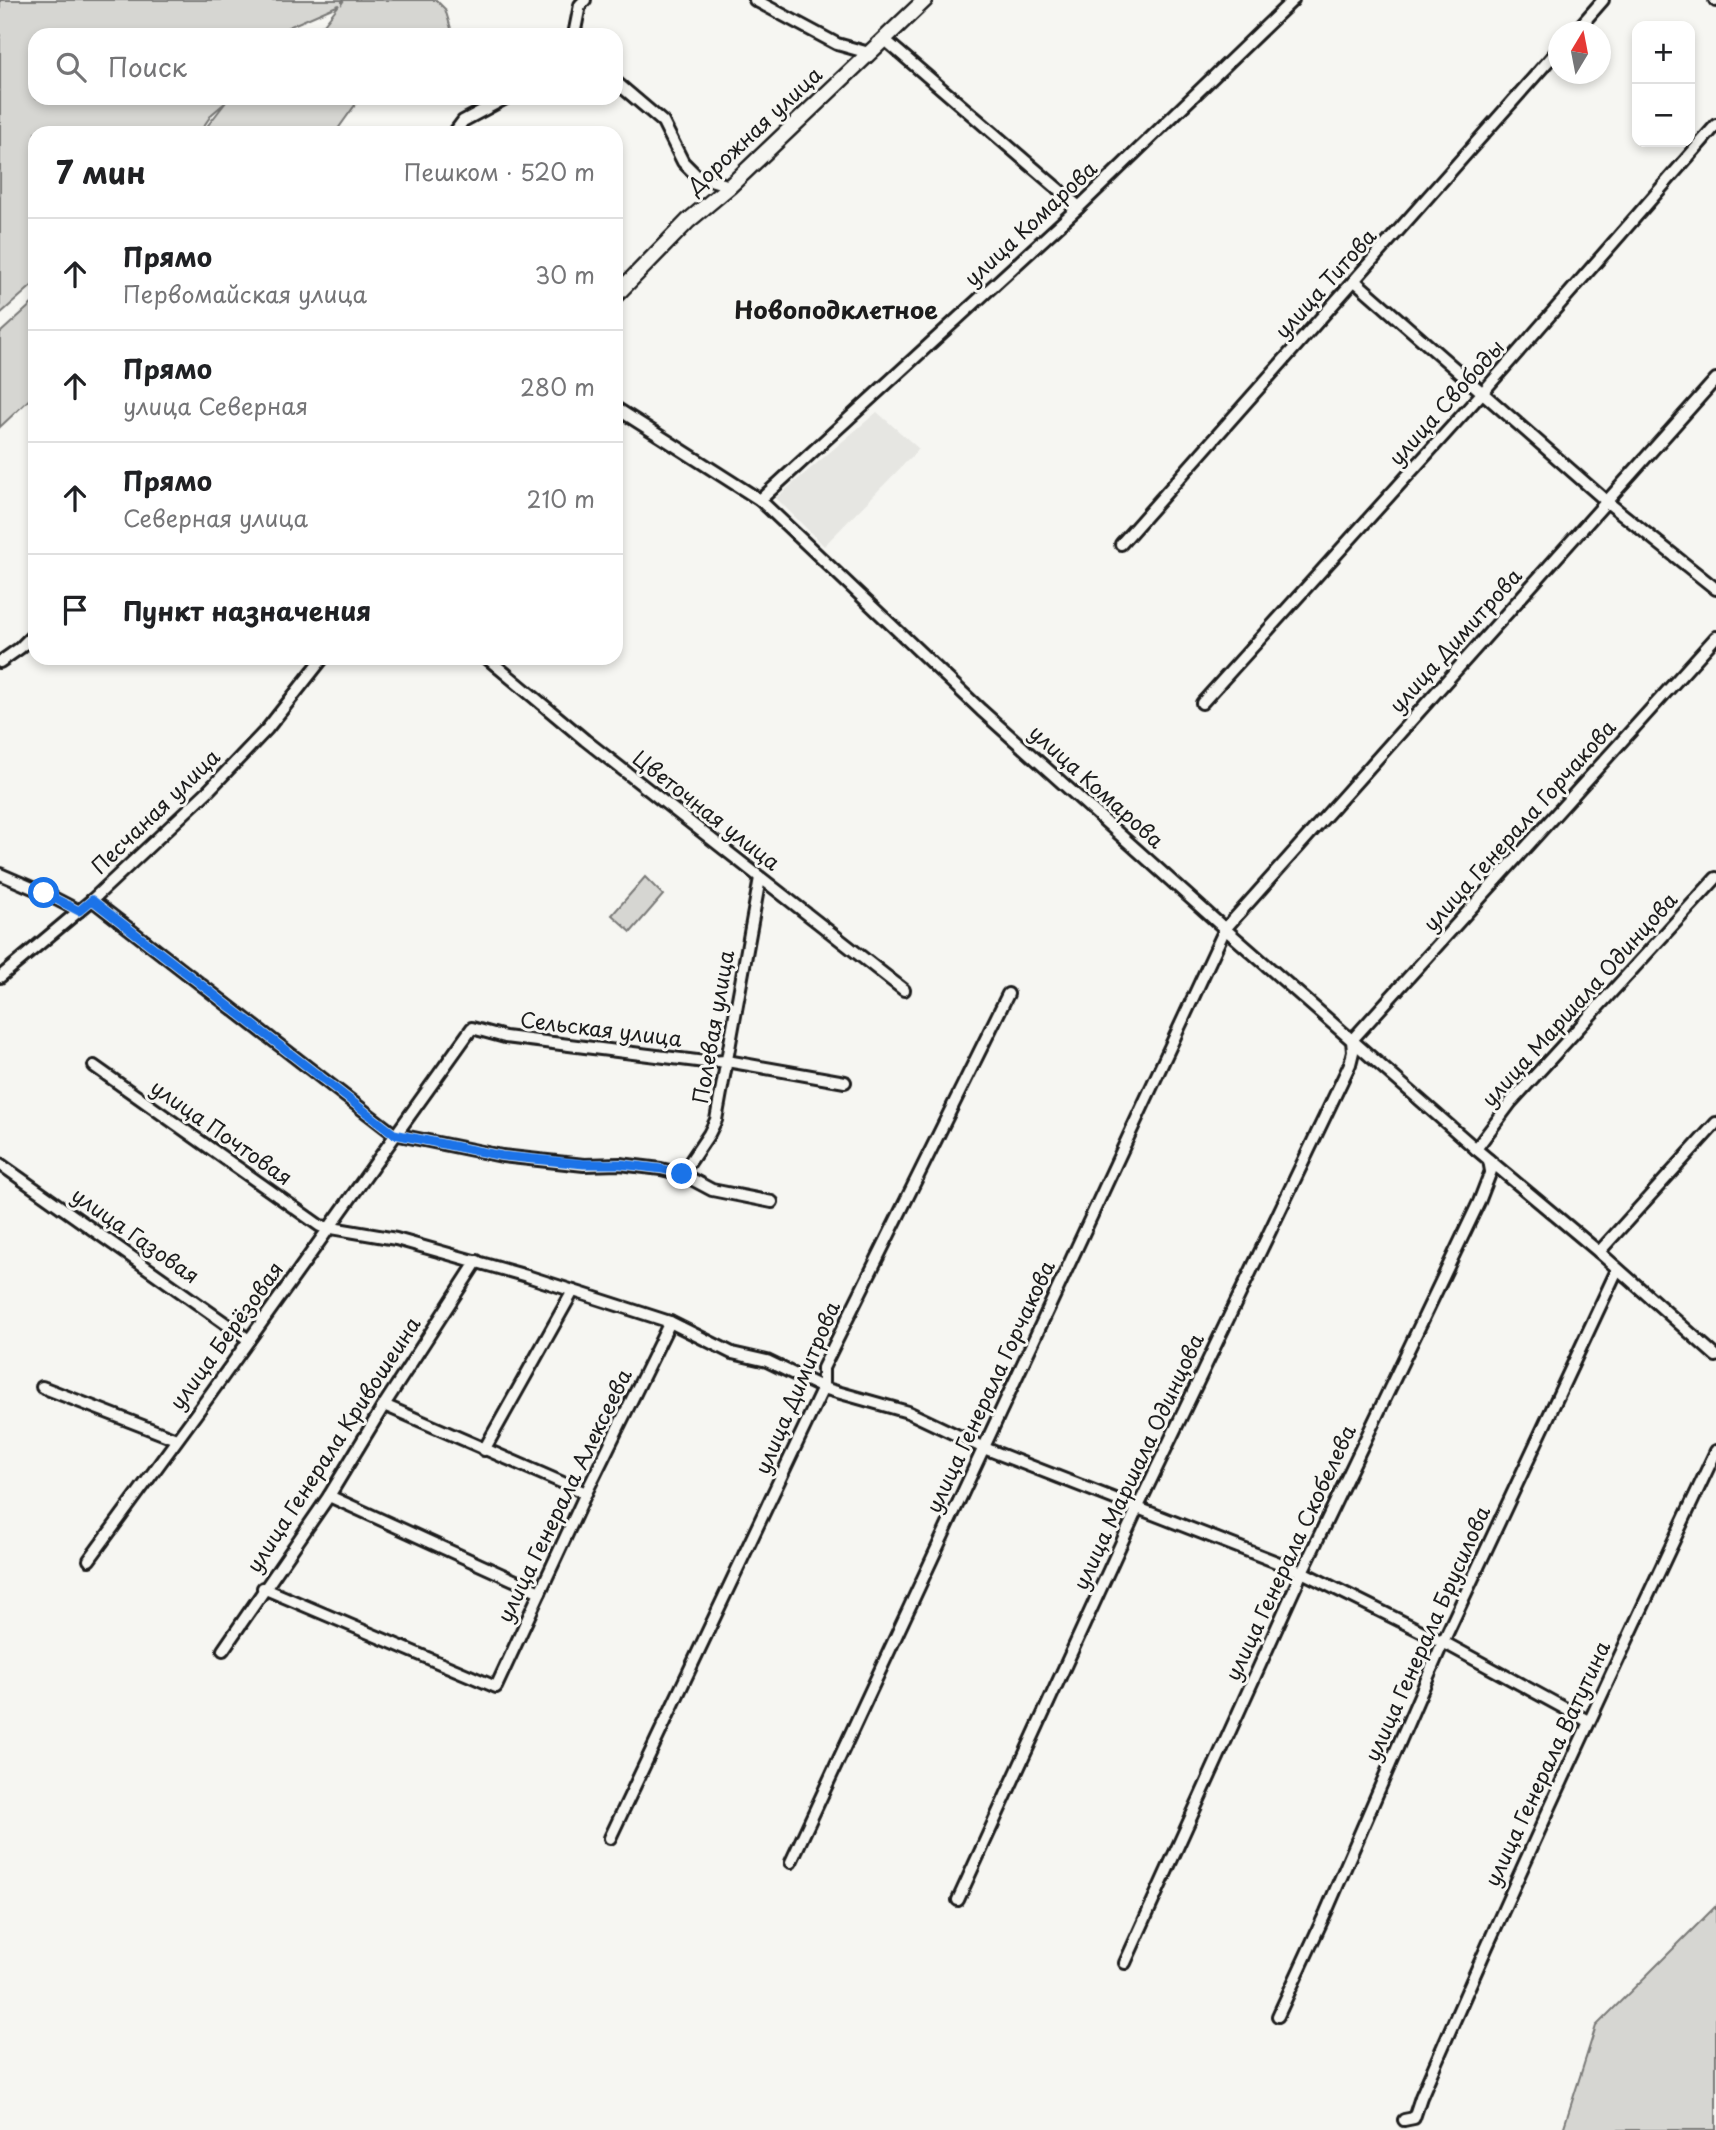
<!DOCTYPE html>
<html lang="ru">
<head>
<meta charset="utf-8">
<style>
  body { margin:0; font-family:"Playpen Sans",sans-serif; background:#f2f2f2; color:#202124 }
  .controls { position:absolute; right:21px; top:21px; display:grid; overflow:hidden; border-radius:14px; box-shadow:0 4px 10px #0003 }
  .controls button { width:63px; height:63px; display:grid; place-items:center; padding:0; border:0; border-bottom:2px solid #e0e0e0; background:#fff; color:#202124; font:35px sans-serif }
  .compass { position:absolute; left:1548px; top:21px; width:63px; height:63px; border-radius:50%; background:#fff; box-shadow:0 4px 10px #0003; rotate:10deg }
  .stop { position:absolute; width:21px; height:21px; margin:-16px; border:5px solid #1a73e8; border-radius:50%; background:#fff }
  .stop.end { background:#1a73e8; border-color:#fff; box-shadow:0 2px 7px #0008 }
  .list { margin:0; padding:0; list-style:none }
  h2 { display:flex; justify-content:space-between; align-items:center; height:91px; margin:0; padding:0 28px; font-size:30px }
  h2 small { font-size:23px; font-weight:400; color:#757577 }
  .list li { display:grid; grid-template-columns:46px 1fr auto; gap:21px; align-items:center; box-sizing:border-box; height:112px; padding:0 28px; border-top:2px solid #e0e0e0 }
  .list b { display:block; font-size:26px; white-space:nowrap }
  .list p { margin:0; font-size:23px; white-space:nowrap; color:#757577 }
  .list em { font-size:23px; font-style:normal; color:#757577 }
  .icon { flex:none; width:38px; height:38px; fill:none; stroke:currentColor; stroke-width:2; stroke-linecap:round; stroke-linejoin:round }
  .map { position:relative; flex:none; width:1716px; height:2130px; overflow:hidden }
  .search { position:absolute; background:#fff; box-shadow:0 4px 10px #0003; left:28px; top:28px; width:595px; height:77px; display:flex; align-items:center; gap:18px; box-sizing:border-box; padding:0 24px; border-radius:21px; color:#757577; font-size:26px }
  .panel { position:absolute; background:#fff; box-shadow:0 4px 10px #0003; left:28px; top:126px; width:595px; height:539px; border-radius:21px }
  .map>svg:first-child { display:block }
</style>
</head>
<body>
<div class="map">
<svg width="1716" height="2130" viewBox="0 0 1716 2130">
  <rect width="100%" height="100%" fill="#f6f6f2"/>
  <filter id="ink" filterUnits="userSpaceOnUse"><feTurbulence type="fractalNoise" baseFrequency=".0143" numOctaves="2"/><feDisplacementMap in="SourceGraphic" scale="14" xChannelSelector="R" yChannelSelector="G"/><feConvolveMatrix kernelMatrix="1 2 1 2 8 2 1 2 1" color-interpolation-filters="sRGB"/></filter>
  <g filter="url(#ink)">
    <!-- built -->
    <polygon fill="#e6e6e2" points="877,412 919,449 824,546 776,498"/>
    <!-- green -->
    <g fill="#d6d6d2" stroke="#797977" stroke-width="2">
      <polygon points="0,0 342,0 342,3 344,0 436,0 445,9 453,35 310,35 324,24 339,5 286,28 282,35 35,35 35,98 360,98 335,133 202,133 226,102 212,114 199,133 35,133 35,283 0,314"/>
      <polygon points="35,301 35,394 0,427 0,333"/>
      <polygon points="645,877 663,895 631,932 612,915"/>
      <polygon points="1716,1906 1716,2130 1563,2130 1596,2026"/>
    </g>
    <g fill="none" stroke-linecap="round" stroke-linejoin="round">
      <!-- minor casing -->
      <g stroke="#1c1c1c" stroke-width="16">
        <g id="minor">
          <polyline points="755,0 837,44 869,53"/>
          <polyline points="1715,0 1716,1"/>
          <polyline points="1575,32 1603,0"/>
          <polyline points="574,35 580,5 585,0"/>
          <polyline points="884,39 1079,207"/>
          <polyline points="616,82 663,122 683,162 697,176 730,186"/>
          <polyline points="454,133 463,121 506,98"/>
          <polyline points="1355,281 1606,501 1716,589"/>
          <polyline points="616,408 760,500 981,710 1225,929 1476,1149 1599,1252 1716,1356"/>
          <polyline points="760,500 1079,207 1293,0"/>
          <polyline points="1121,544 1558,50"/>
          <polyline points="487,658 585,740 904,990"/>
          <polyline points="0,662 20,648 35,633"/>
          <polyline points="1202,703 1483,392 1716,125"/>
          <polyline points="0,874 44,893 79,911"/>
          <polyline points="92,900 394,1134 502,1156 584,1165 620,1164 661,1169 682,1174 712,1190 772,1202"/>
          <polyline points="0,977 92,900 208,791 267,729 323,658"/>
          <polyline points="94,1066 320,1226 396,1239 527,1276 670,1322 732,1353 767,1361 823,1388 908,1412 984,1448 1302,1572 1443,1642 1588,1721"/>
          <polyline points="1476,1149 1511,1102 1716,878"/>
          <polyline points="0,1164 249,1340"/>
          <polyline points="682,1174 709,1134 716,1120 760,878"/>
          <polyline points="1599,1252 1716,1123"/>
          <polyline points="42,1387 176,1439"/>
          <polyline points="384,1405 586,1493"/>
          <polyline points="484,1450 573,1291"/>
          <polyline points="329,1496 540,1592"/>
          <polyline points="89,1560 204,1403 472,1028 505,1037 705,1062 727,1061 845,1082"/>
          <polyline points="263,1588 496,1687 586,1493 670,1322"/>
          <polyline points="223,1650 329,1496 384,1405 477,1261"/>
          <polyline points="610,1838 823,1388 823,1368 1008,994"/>
          <polyline points="791,1862 1225,929 1716,379"/>
          <polyline points="958,1900 1137,1509 1350,1064 1353,1052 1352,1040 1716,637"/>
          <polyline points="1125,1963 1302,1572 1479,1202 1491,1171 1489,1160"/>
          <polyline points="1278,2016 1326,1912 1443,1642 1617,1270"/>
          <path d="M1404,2120l10,-2 7,-21c94,-218 194,-432 295,-646"/>
        </g>
      </g>
      <!-- tertiary casing -->
      <g stroke="#1c1c1c" stroke-width="19">
        <polyline id="tertiary" points="616,295 688,221 730,186 925,0"/>
      </g>
      <!-- minor -->
      <use href="#minor" stroke="#f6f6f2" stroke-width="10"/>
      <!-- tertiary -->
      <use href="#tertiary" stroke="#f6f6f2" stroke-width="14"/>
    </g>
  </g>
  <g fill="none" stroke-linecap="round" stroke-linejoin="round" filter="url(#ink)">
    <!-- route -->
    <polyline stroke="#1a73e8" stroke-width="9" points="44,893 79,911 92,900 394,1134 502,1156 584,1164 620,1164 662,1169 682,1174"/>
  </g>
  <g text-anchor="middle" stroke-width="6" stroke-linejoin="round" paint-order="stroke">
    <!-- street labels -->
    <g font-size="21" fill="#1c1c1c" stroke="#f6f6f2">
      <text transform="translate(755 131) rotate(-43)" y="7">Дорожная улица</text>
      <text transform="translate(1031 224) rotate(-43)" y="7">улица Комарова</text>
      <text transform="translate(1326 284) rotate(-48)" y="7">улица Титова</text>
      <text transform="translate(1447 403) rotate(-48)" y="7">улица Свободы</text>
      <text transform="translate(1456 641) rotate(-48)" y="7">улица Димитрова</text>
      <text transform="translate(1096 787) rotate(42)" y="7">улица Комарова</text>
      <text transform="translate(706 811) rotate(38)" y="7">Цветочная улица</text>
      <text transform="translate(156 812) rotate(-44)" y="7">Песчаная улица</text>
      <text transform="translate(1520 826) rotate(-48)" y="7">улица Генерала Горчакова</text>
      <text transform="translate(1580 1000) rotate(-48)" y="7">улица Маршала Одинцова</text>
      <text transform="translate(714 1027) rotate(-80)" y="7">Полевая улица</text>
      <text transform="translate(601 1030) rotate(7)" y="7">Сельская улица</text>
      <text transform="translate(221 1133) rotate(35)" y="7">улица Почтовая</text>
      <text transform="translate(135 1236) rotate(35)" y="7">улица Газовая</text>
      <text transform="translate(227 1336) rotate(-54)" y="7">улица Берёзовая</text>
      <text transform="translate(991 1387) rotate(-65)" y="7">улица Генерала Горчакова</text>
      <text transform="translate(798 1388) rotate(-67)" y="7">улица Димитрова</text>
      <text transform="translate(334 1445) rotate(-57)" y="7">улица Генерала Кривошеина</text>
      <text transform="translate(1139 1462) rotate(-65)" y="7">улица Маршала Одинцова</text>
      <text transform="translate(565 1496) rotate(-64)" y="7">улица Генерала Алексеева</text>
      <text transform="translate(1291 1553) rotate(-65)" y="7">улица Генерала Скобелева</text>
      <text transform="translate(1428 1634) rotate(-66)" y="7">улица Генерала Брусилова</text>
      <text transform="translate(1548 1764) rotate(-65)" y="7">улица Генерала Ватутина</text>
    </g>
    <!-- quarter labels -->
    <g font-size="24" font-weight="bold" fill="#1c1c1c" stroke="#f6f6f2">
      <text x="836" y="319">Новоподклетное</text>
    </g>
  </g>
</svg>
<div class="controls">
<button>+</button>
<button>−</button>
</div>
<svg class="compass" viewBox="-18 -18 36 36"><path d="M0-13l5 13h-10z" fill="#e53935"/><path d="M0 13l5-13h-10z" fill="#757577"/></svg>
<div class="stop" style="left:44px;top:893px"></div>
<div class="stop end" style="left:682px;top:1174px"></div>
<div class="search"><svg class="icon" aria-label="search" viewBox="0 0 24 24"><circle cx="10" cy="10" r="6"/><path d="M15 15l6 6"/></svg>Поиск</div>
<section class="panel">
<h2>7 мин<small>Пешком · 520 m</small></h2>
<ul class="list">
<li><svg class="icon" aria-label="ahead" viewBox="0 0 24 24"><path d="M12 20V5M6 11l6-6 6 6"/></svg><div><b>Прямо</b><p>Первомайская улица</p></div><em>30 m</em></li>
<li><svg class="icon" aria-label="ahead" viewBox="0 0 24 24"><path d="M12 20V5M6 11l6-6 6 6"/></svg><div><b>Прямо</b><p>улица Северная</p></div><em>280 m</em></li>
<li><svg class="icon" aria-label="ahead" viewBox="0 0 24 24"><path d="M12 20V5M6 11l6-6 6 6"/></svg><div><b>Прямо</b><p>Северная улица</p></div><em>210 m</em></li>
<li><svg class="icon" aria-label="arrive" viewBox="0 0 24 24"><path d="M6 21V4h12l-3 4 3 4H6"/></svg><div><b>Пункт назначения</b></div></li>
</ul>
</section>
</div>
</body>
</html>
